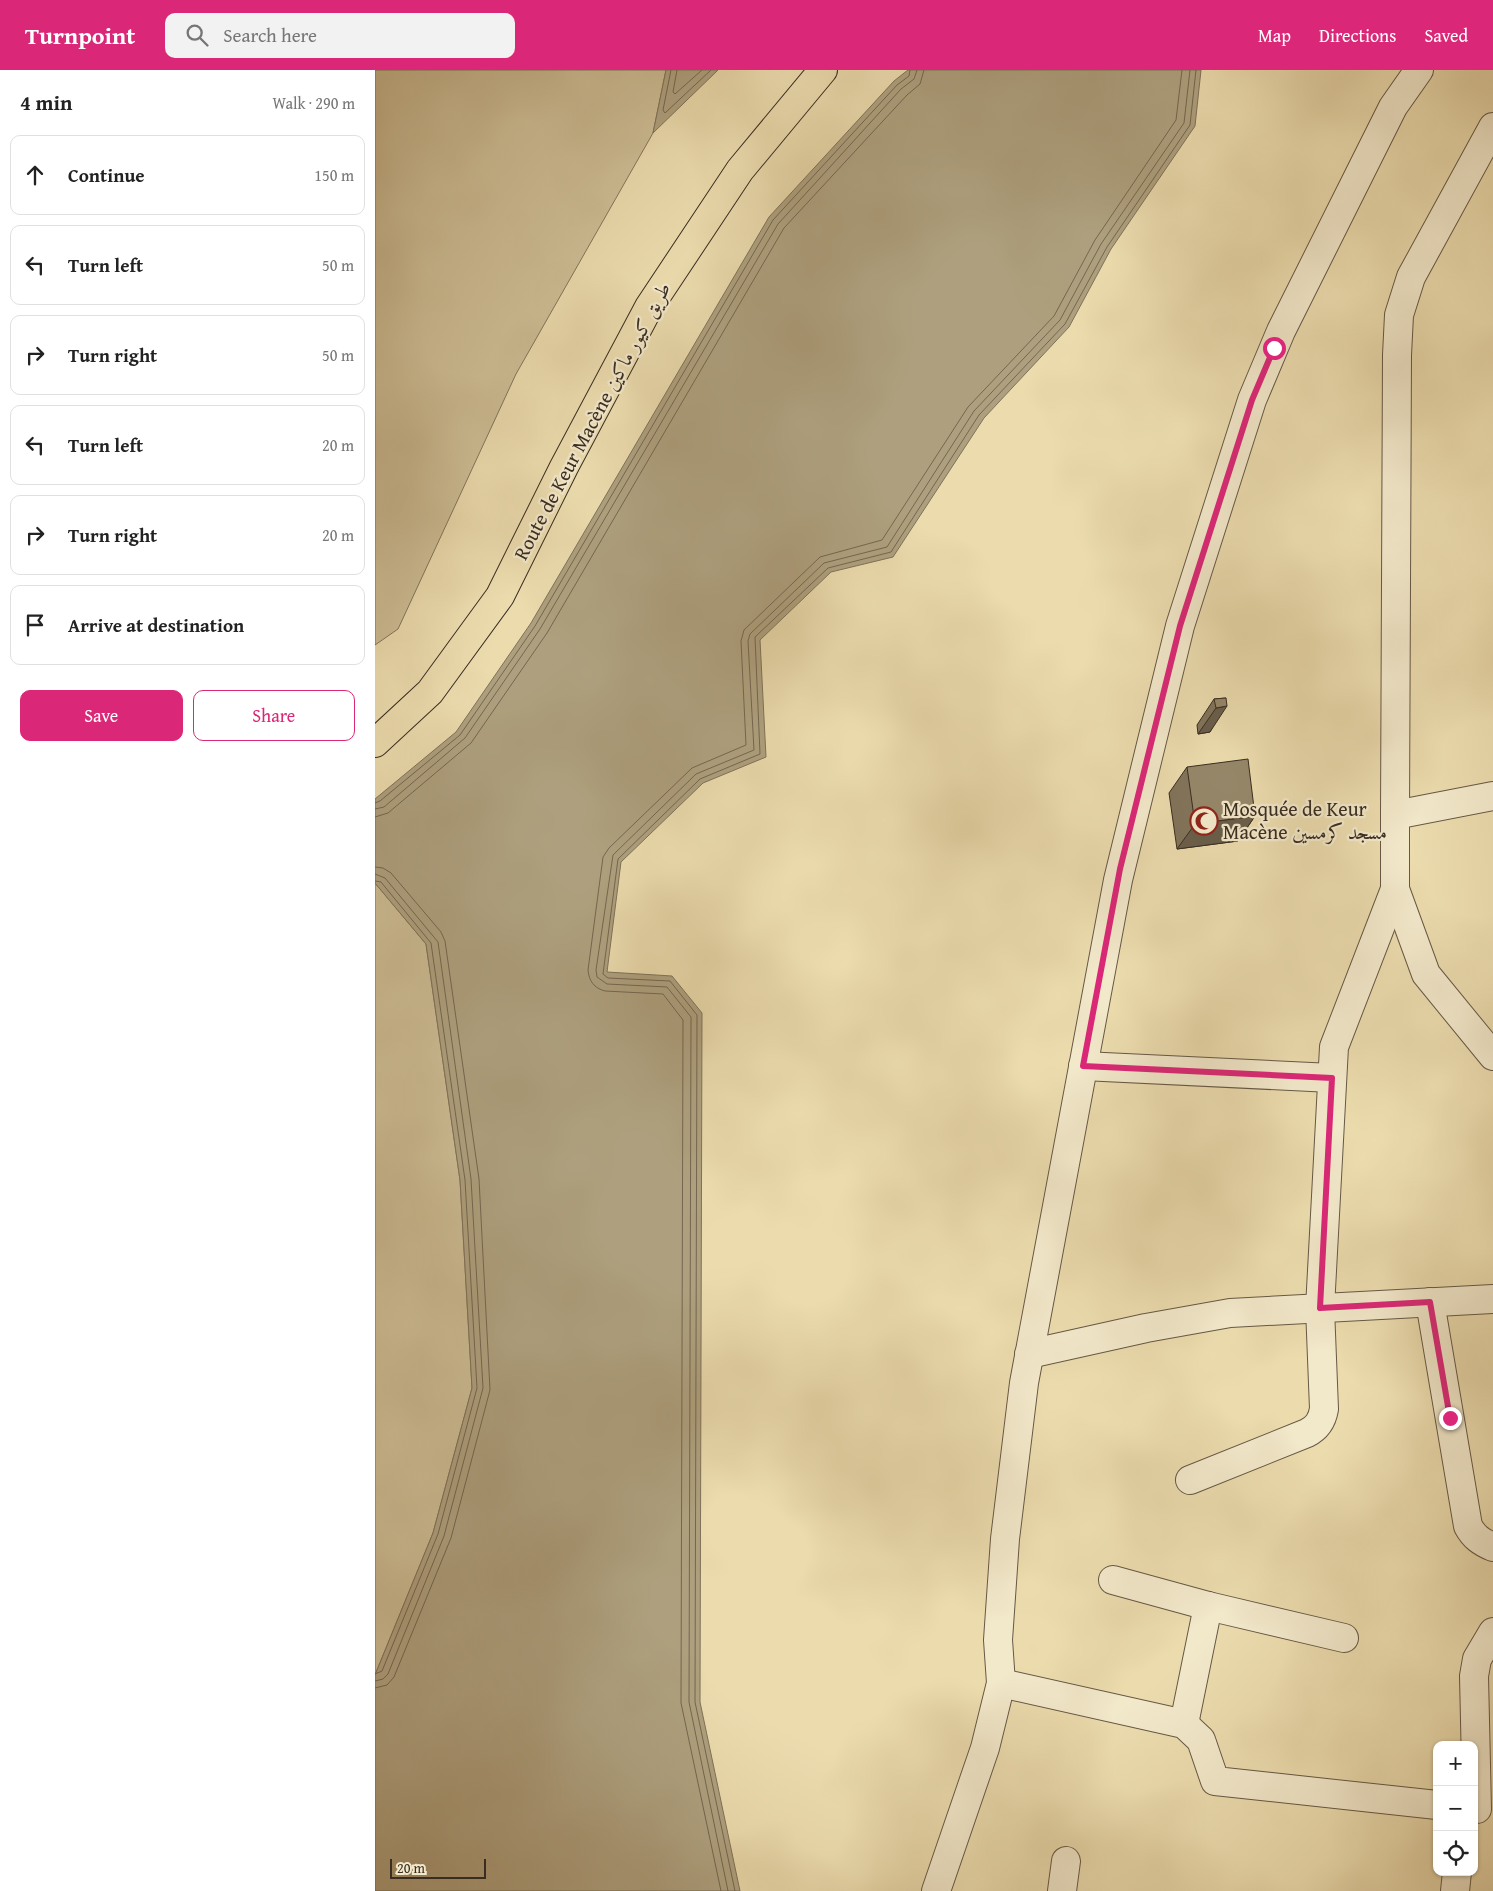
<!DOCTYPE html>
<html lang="en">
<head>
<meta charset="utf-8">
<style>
  body { margin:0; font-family:"Gentium Book Plus",Amiri,serif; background:#f2f2f2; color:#222 }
  .controls { position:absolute; right:15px; bottom:15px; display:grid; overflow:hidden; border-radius:10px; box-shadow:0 1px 4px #0004 }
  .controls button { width:45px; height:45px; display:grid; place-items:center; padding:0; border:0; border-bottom:1px solid #e0e0e0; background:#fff; color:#222; font:25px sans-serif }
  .scale { position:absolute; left:15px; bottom:12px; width:96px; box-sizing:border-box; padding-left:5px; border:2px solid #392d22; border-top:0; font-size:14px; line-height:18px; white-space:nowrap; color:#392d22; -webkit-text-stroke:4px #f2e8ca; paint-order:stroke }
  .stop { position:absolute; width:15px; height:15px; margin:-11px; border:4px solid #db2777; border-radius:50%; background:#fff }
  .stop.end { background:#db2777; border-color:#fff; box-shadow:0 1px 5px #0008 }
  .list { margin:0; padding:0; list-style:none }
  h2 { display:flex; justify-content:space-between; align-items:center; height:65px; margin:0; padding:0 20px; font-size:21px }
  h2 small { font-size:16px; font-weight:400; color:#767676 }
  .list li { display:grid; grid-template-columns:32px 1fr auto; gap:15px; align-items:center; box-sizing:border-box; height:80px; margin:0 10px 10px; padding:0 10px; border:1px solid #e0e0e0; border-radius:10px }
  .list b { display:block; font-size:19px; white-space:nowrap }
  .list em { font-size:16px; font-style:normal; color:#767676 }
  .actions { display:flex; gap:10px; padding:15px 20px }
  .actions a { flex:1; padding:11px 0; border:1px solid #db2777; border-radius:10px; text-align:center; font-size:18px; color:#db2777 }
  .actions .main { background:#db2777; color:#fff }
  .icon { flex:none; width:28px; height:28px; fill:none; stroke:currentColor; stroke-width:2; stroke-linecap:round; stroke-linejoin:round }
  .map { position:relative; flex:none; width:1118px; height:1821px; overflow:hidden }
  header { display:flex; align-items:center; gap:30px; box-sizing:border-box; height:70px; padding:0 25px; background:#db2777; color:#fff }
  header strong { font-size:24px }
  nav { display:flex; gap:28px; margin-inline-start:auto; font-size:18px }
  .search { width:350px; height:45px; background:#f2f2f2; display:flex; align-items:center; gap:12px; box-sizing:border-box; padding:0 18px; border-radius:10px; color:#767676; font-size:19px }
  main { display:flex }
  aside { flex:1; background:#fff }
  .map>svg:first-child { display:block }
</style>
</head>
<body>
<header>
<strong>Turnpoint</strong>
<div class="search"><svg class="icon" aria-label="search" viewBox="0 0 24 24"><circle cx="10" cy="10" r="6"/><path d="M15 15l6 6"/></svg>Search here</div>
<nav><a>Map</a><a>Directions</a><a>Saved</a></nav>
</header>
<main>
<aside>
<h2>4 min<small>Walk · 290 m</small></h2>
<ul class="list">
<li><svg class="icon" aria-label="ahead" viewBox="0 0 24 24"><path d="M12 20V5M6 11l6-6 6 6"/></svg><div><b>Continue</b></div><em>150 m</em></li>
<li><svg class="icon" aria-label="left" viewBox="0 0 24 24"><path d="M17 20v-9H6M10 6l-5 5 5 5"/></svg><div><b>Turn left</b></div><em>50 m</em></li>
<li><svg class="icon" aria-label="right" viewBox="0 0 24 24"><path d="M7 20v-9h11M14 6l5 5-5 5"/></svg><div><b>Turn right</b></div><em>50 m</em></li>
<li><svg class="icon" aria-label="left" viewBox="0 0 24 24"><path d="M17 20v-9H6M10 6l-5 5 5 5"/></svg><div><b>Turn left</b></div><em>20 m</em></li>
<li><svg class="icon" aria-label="right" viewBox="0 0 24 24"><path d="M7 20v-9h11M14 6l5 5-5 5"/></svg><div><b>Turn right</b></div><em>20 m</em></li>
<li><svg class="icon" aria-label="arrive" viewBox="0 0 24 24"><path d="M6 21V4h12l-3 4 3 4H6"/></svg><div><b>Arrive at destination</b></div></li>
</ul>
<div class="actions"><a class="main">Save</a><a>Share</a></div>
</aside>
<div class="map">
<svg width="1118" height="1821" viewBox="0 0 1118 1821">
  <rect width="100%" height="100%" fill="#ebdbad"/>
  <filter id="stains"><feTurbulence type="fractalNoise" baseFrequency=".004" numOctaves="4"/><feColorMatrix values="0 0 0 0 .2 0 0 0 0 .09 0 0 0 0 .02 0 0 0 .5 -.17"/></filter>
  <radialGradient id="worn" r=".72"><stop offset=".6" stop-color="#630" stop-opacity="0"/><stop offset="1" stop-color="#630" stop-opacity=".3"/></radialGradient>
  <!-- green -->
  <g fill="#cdbd95" stroke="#83755c">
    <polygon points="0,0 291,0 278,63 141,304 23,559 0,575"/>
    <polygon points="0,813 51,874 85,1110 97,1318 58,1463 0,1605"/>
  </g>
  <!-- water -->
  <g fill="#aea07e" stroke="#7f7259">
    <polygon points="291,0 343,0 278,63"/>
    <polygon points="533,0 826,0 820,56 736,179 694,257 609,348 518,487 456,502 385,570 391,687 328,713 246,792 232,902 297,906 327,943 325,1632 365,1821 0,1821 0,1605 58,1463 97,1318 85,1110 51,874 0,813 0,729 81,662 156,553 394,147 519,11"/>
  </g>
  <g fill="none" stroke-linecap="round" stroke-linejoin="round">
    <!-- shore -->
    <g stroke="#746650" stroke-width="1">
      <polyline points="296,0 288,40 290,43 336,0"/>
      <polyline points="302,0 298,22 300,24 327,0"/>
      <polyline points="0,733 5,731 85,665 160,556 398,150 522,15 534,6 535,0"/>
      <polyline points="0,739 9,737 90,668 165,559 403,154 526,19 539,9 542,0"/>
      <polyline points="0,747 13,743 96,673 172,563 409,158 532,25 545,14 549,0"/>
      <polyline points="0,797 8,798 16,803 66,862 70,871 104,1109 115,1320 76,1468 19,1607 12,1615 0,1618"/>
      <polyline points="0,804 10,808 63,872 96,1109 108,1318 69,1466 13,1604 8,1609 0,1611"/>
      <polyline points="0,811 6,812 56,873 90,1110 102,1318 63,1464 7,1601 0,1604"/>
      <path d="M346,1821l-40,-188 2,-683 -20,-26 -58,-3c-11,-3 -16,-10 -17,-21l15,-113 6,-9 83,-80 54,-23 -5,-104 3,-11 76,-73 62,-17 86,-133 86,-91 41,-76 81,-120 6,-50"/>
      <polyline points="353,1821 314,1632 316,947 292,917 232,914 222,907 221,900 238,785 321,704 379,680 373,571 375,564 449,493 512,477 599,341 685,250 726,174 809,53 815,0"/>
      <polyline points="360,1821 320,1632 322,945 295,911 233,908 228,904 243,789 325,709 385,684 380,567 453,498 516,482 604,345 690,254 732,177 815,55 821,0"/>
    </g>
    <!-- minor casing -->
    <g stroke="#665845" stroke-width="30">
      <g id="minor">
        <polyline points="1118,57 1036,207 1024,245 1022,285 1020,745 1020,819 1051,904 1118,986"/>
        <polyline points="1020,745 1118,726"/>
        <polyline points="708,996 957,1008"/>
        <path d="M1055,1232l38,224c6,11 13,16 25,21"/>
        <polyline points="654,1284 771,1258 855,1243 1118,1229"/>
        <path d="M815,1410l117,-47c10,-5 15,-12 17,-24l-4,-101 14,-261 61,-158"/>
        <polyline points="738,1510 833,1536 969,1568"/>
        <polyline points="626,1613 809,1654 826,1670 840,1711 1062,1735"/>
        <polyline points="809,1654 833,1536"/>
        <polyline points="1102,1739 1099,1606 1102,1589 1118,1562"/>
        <polyline points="561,1821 610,1678 626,1613 623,1570 630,1469 649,1313 743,810 805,556 877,330 906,261 1018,37 1044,0"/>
        <polyline points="687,1821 691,1791"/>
        <polyline points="1080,1821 1082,1802"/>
      </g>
    </g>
    <!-- major casing -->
    <g stroke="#392d22" stroke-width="30">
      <polyline id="major" points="0,673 55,622 125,526 189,397 274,237 365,100 448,0"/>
    </g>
    <!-- minor -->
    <use href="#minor" stroke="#f2e8ca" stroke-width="28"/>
    <!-- major -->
    <use href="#major" stroke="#ebdbad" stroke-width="28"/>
  </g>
  <!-- wall -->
  <g fill="#81745b" stroke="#392d22">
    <polygon points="851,628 835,662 823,664 822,655 839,629"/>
    <polygon points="812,697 880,746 863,771 802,779 794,723"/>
  </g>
  <!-- shaded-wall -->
  <g fill="#695e4a" stroke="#392d22">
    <polygon points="852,636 835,662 823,664 841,638"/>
    <polygon points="880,746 863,771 802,779 820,754"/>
  </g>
  <!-- building -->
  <g fill="#96876a" stroke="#392d22">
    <polygon points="851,628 852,636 841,638 839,629"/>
    <polygon points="873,689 880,746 820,754 812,697"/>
  </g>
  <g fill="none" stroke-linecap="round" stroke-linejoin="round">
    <!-- route -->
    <polyline stroke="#db2777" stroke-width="6" points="899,278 877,330 805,556 745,799 708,996 957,1008 945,1238 1055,1232 1075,1348"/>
  </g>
  <!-- icons -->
  <defs>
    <g id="mosque-ring" transform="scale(1.4375)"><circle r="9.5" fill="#f2e8ca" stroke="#8f2418" stroke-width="1.5"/><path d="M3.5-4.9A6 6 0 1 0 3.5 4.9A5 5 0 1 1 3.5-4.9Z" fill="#8f2418"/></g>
  </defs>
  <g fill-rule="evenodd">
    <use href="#mosque-ring" x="829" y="751"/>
  </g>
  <g text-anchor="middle" stroke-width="4.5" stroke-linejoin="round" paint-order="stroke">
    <!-- street labels -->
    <g font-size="20" fill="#392d22" stroke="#f2e8ca">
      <text transform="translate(217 351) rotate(-62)" y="7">Route de Keur Macène طريق كيور ماكين</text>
    </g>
    <!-- poi labels -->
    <g font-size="20" fill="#392d22" stroke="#f2e8ca" text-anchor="start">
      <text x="848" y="746">Mosquée de Keur<tspan x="848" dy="23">Macène مسجد كرمسين</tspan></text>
    </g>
  </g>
  <rect width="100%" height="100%" filter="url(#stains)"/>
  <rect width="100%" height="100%" fill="url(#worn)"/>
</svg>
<div class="controls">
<button>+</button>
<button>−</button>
<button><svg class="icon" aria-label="locate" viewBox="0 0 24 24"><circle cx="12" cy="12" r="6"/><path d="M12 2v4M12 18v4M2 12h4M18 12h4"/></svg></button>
</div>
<div class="scale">20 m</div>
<div class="stop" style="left:899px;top:278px"></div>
<div class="stop end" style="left:1075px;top:1348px"></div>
</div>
</main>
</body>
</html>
